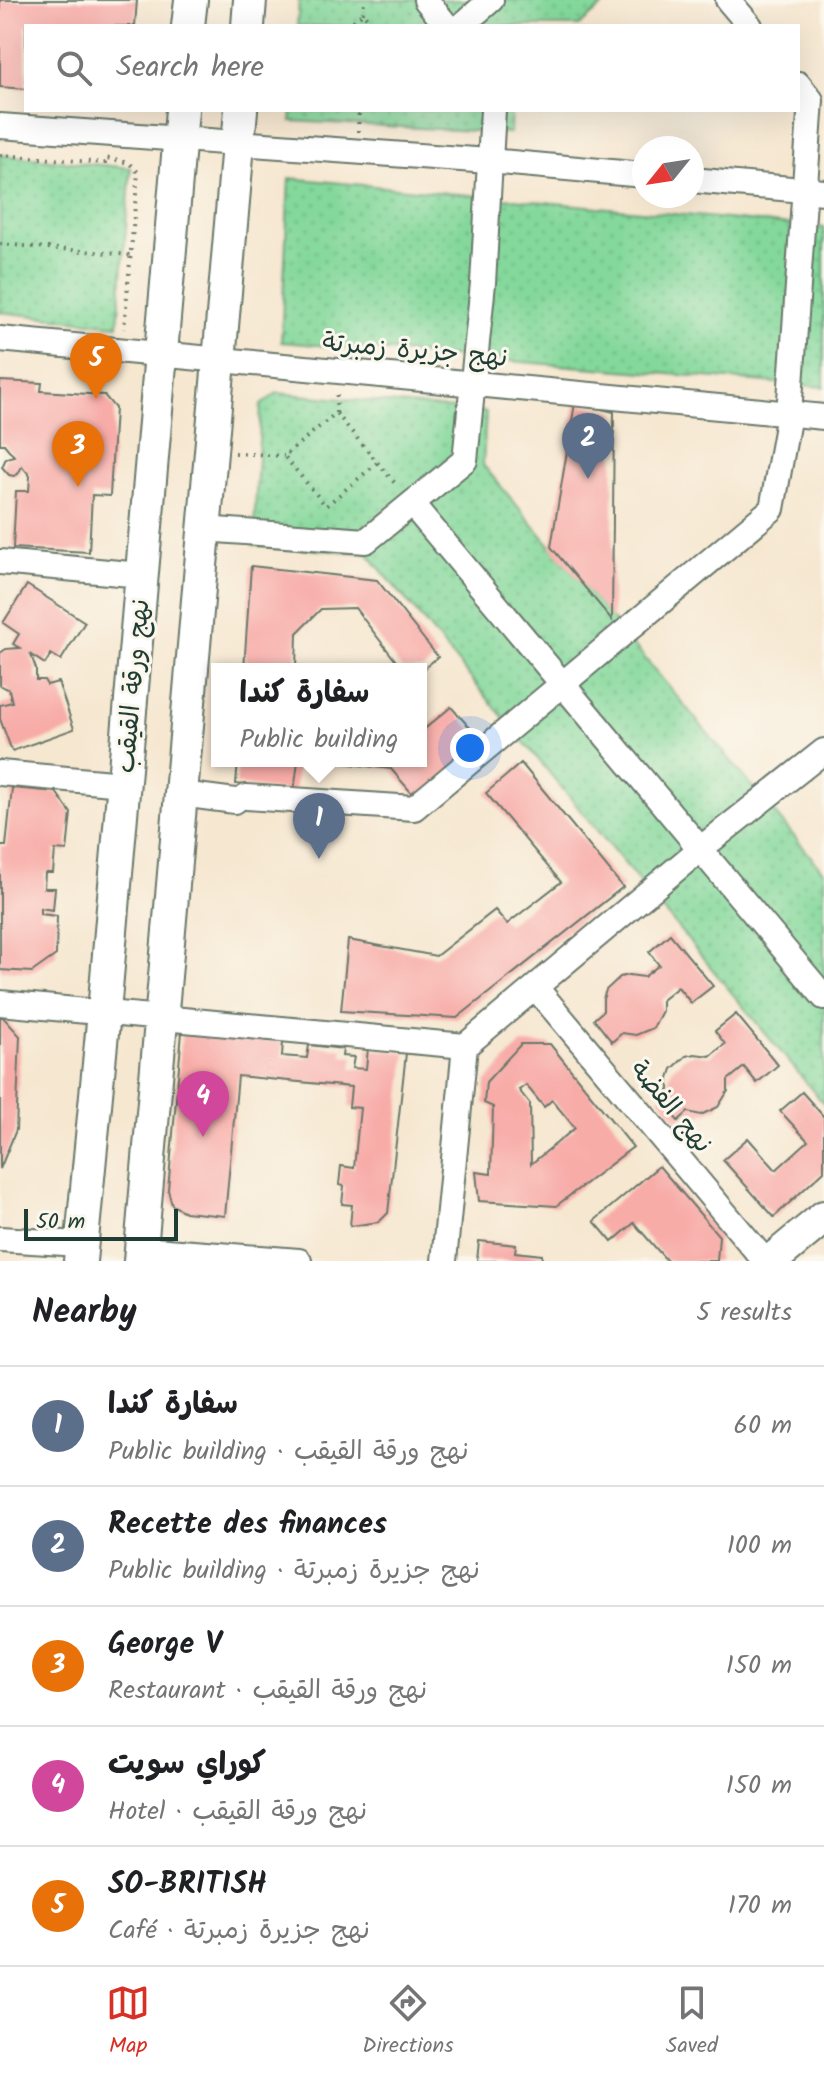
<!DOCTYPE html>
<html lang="en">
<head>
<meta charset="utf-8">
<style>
  body { margin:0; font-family:Kalam,"Playpen Sans Arabic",sans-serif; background:#f6f6f6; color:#202124 }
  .compass { position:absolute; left:632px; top:136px; width:72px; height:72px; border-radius:50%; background:#fff; box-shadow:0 8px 32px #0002; rotate:240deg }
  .scale { position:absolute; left:24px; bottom:20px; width:154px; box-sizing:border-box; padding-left:8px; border:4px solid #1f3d34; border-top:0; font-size:22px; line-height:28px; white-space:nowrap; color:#1f3d34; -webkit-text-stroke:6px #fbf7ec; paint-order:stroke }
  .you { position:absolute; left:470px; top:748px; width:28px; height:28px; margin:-20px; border:6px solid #fff; border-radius:50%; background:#1a73e8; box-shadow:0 0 0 12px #1a73e833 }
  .badge { display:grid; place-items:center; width:52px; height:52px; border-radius:50%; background:#d93025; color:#fff; font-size:26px; font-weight:700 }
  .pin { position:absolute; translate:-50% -66px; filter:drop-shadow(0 2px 4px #0008) }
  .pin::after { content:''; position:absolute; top:42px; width:28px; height:24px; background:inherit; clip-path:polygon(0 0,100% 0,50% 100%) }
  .popup { position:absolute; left:211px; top:663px; width:216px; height:104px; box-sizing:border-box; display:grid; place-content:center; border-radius:0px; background:#fff; filter:drop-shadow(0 2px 6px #0005); font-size:26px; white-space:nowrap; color:#757577 }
  .popup b { font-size:30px; color:#202124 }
  .popup::after { content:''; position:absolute; left:50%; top:100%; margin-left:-16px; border:16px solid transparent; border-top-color:#fff }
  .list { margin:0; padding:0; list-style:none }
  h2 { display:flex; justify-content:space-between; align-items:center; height:104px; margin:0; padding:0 32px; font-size:34px }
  h2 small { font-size:26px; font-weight:400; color:#757577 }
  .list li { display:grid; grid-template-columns:52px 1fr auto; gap:24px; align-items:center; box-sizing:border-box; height:120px; padding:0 32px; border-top:2px solid #e0e0e0 }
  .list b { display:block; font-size:30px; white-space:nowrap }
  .list p { margin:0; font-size:26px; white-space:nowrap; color:#757577 }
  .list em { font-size:26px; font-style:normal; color:#757577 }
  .icon { flex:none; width:44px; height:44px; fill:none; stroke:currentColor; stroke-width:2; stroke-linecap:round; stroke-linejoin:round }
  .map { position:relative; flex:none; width:824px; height:1261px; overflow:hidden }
  .search { position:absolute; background:#fff; box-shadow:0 8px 32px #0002; left:24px; right:24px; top:24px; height:88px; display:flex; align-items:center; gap:20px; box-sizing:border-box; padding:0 28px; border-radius:0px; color:#757577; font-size:30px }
  .sheet { height:704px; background:#fff }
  nav { display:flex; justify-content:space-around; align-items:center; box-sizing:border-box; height:112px; border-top:2px solid #e0e0e0; background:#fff; font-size:22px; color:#757577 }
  nav a { display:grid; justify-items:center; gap:4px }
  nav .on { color:#d93025 }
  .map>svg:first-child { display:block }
</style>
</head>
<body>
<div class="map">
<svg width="824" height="1261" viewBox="0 0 824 1261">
  <defs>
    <pattern id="grass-dots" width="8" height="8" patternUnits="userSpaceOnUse" patternTransform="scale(2)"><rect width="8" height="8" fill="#84d89b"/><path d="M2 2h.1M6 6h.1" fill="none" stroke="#72ba86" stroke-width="1.8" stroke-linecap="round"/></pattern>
  </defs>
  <rect width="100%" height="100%" fill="#fbf7ec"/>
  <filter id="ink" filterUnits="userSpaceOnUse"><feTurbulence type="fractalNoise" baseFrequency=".0125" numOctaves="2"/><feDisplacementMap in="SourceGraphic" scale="16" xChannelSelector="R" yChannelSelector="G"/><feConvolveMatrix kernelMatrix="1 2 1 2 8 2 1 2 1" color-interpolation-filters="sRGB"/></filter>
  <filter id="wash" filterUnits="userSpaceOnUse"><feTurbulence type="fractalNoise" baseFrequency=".006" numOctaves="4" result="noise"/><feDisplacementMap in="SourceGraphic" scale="32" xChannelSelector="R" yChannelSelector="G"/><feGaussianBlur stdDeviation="1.8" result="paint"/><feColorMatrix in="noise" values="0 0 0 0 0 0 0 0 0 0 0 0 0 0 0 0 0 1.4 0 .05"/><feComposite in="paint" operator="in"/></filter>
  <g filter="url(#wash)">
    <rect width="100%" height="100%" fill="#f6e7d0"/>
    <!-- grass -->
    <g fill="url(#grass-dots)" stroke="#528a68" stroke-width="2">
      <polygon points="299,0 610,0 579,26 297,26"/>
      <polygon points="292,110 511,110 510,133 291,121"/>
      <polygon points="0,155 131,168 118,325 0,312"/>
      <polygon points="289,178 824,228 824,387 281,342"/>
      <polygon points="277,393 486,412 483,465 824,872 824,1104 367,553 253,545 261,405"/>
    </g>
    <g id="blocks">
      <!-- building -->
      <g fill="#f8aca8" fill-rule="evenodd">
        <polygon points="0,0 137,0 135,26 26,26 26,89 0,87"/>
        <polygon points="0,381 42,383 41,391 104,395 115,408 110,496 92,495 89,552 13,548 16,491 29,491 30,476 22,466 18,474 14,476 9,475 2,467 6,458 14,456 4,444 0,444"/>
        <polygon points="575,403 614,412 612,620 551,547"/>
        <polygon points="251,566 377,580 438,657 423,669 402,669 355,608 321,609 297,633 296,669 244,669"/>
        <polygon points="27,585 85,622 61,660 51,654 45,664 31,655 36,669 36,680 44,680 47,685 58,682 74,729 12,751 0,719 0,705 12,702 9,690 0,685 0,653 6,649 20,648 13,644 19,634 3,623"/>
        <polygon points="451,707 484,743 416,798 391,769 343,763 421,761 421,732"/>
        <polygon points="238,761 298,761 294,792 236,784"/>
        <polygon points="521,763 623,887 457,1018 341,1011 348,940 436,956 495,910 507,924 561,882 486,793"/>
        <polygon points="12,788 56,792 71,813 67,851 55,850 53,873 45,873 44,888 55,888 53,910 40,908 40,914 57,916 56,955 32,972 0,970 0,857 1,846 6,846"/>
        <polygon points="670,934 713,986 691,1003 678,987 662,1000 662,1011 653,1028 636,1035 622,1033 612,1042 594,1019 603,1011 603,999 606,990 620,977 629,975 644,977 659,965 649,952"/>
        <polygon points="736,1014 778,1065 757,1083 744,1067 728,1080 728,1091 718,1107 701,1115 688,1112 678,1121 659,1098 669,1090 669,1078 672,1069 686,1056 695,1054 710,1056 725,1044 715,1031"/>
        <polygon points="0,1017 3,1017 20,1036 16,1130 0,1169"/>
        <polygon points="182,1032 283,1042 282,1056 307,1058 309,1045 343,1049 342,1056 354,1057 352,1068 366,1069 368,1048 406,1053 388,1213 379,1222 350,1226 352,1205 342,1204 344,1186 339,1185 341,1166 354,1168 360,1108 349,1107 351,1087 238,1076 225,1216 185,1212 172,1205 168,1190"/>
        <path d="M521,1044h29l83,103 -77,59 -77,-5 -3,-29 15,2 2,-67 -9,-4 2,-21zM526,1085l18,22 8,-7 23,28 -44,36 -1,-60 -11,-14z"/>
        <polygon points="802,1092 824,1117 824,1171 774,1217 723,1160 748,1138 776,1170 808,1141 780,1111"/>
        <polygon points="659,1166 719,1236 717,1261 667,1261 634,1223 612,1242 594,1221"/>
        <polygon points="479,1241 516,1245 515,1252 542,1255 542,1261 477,1261"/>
      </g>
    </g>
  </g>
  <g filter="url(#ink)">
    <use href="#blocks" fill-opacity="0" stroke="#6a786b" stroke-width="2"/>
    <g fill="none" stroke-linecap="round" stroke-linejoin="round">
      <!-- street casing -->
      <g stroke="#6a786b" stroke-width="28">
        <g id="street">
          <polyline points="426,0 447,26"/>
          <polyline points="728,0 750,26"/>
          <polyline points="461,26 491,0"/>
          <polyline points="0,126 489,161 644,175"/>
          <polyline points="692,180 824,192"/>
          <polyline points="0,339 824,417"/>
          <polyline points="412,504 824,997"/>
          <polyline points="203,529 366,541 465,460 483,283 493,110"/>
          <polyline points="0,562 141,575"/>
          <polyline points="0,773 123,784"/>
          <polyline points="181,794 235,801"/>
          <polyline points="246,797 414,808 772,509 789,414 811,100 798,84"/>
          <polyline points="536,988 765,1261"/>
          <polyline points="0,1003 465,1046 699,850 824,751"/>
          <polyline points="0,1239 80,1244"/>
          <polyline points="141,1249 299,1261"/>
          <polyline points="444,1261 465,1046"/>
        </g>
      </g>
      <!-- secondary casing -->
      <g stroke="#6a786b" stroke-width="36">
        <g id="secondary">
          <polyline points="188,26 191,0"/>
          <polyline points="248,26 250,0"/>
          <polyline points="80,1261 104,1012 182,110"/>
          <polyline points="140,1261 241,110"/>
          <polyline points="771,1261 824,1217"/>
        </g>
      </g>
      <!-- path -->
      <g stroke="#6a786b" stroke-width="4" stroke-dasharray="2 6" stroke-linecap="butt">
        <polyline points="363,13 364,0"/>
        <polyline points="347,26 363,13 374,26"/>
        <polyline points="358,132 359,110"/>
        <polyline points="0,155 105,163 106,158 129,163 138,172 124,329"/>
        <polyline points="0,244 130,255"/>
        <polyline points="336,413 337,392"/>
        <polyline points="235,453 284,456"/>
        <polyline points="377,463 326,506 284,456 336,413 398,487"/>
      </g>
      <!-- street -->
      <use href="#street" stroke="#fff" stroke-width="24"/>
      <!-- secondary -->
      <use href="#secondary" stroke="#fff" stroke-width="32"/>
    </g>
  </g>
  <g text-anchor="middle" stroke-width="6" stroke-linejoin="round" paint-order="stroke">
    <!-- street labels -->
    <g font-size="26" fill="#1f3d34" stroke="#fbf7ec">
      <text transform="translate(415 349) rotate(5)" y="9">نهج جزيرة زمبرتة</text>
      <text transform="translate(132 686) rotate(-85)" y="9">نهج ورقة القيقب</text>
      <text transform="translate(672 1106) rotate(50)" y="9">نهج الفضة</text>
    </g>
  </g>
</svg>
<svg class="compass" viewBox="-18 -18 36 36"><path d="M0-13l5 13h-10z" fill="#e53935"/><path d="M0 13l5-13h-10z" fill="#757577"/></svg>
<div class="scale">50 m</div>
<div class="you"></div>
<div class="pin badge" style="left:319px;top:859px;background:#5c6f8a">1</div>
<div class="popup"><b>سفارة كندا</b>Public building</div>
<div class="pin badge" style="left:588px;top:479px;background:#5c6f8a">2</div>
<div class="pin badge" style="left:78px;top:487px;background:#e8710a">3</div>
<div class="pin badge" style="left:203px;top:1137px;background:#d1479c">4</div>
<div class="pin badge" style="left:96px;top:399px;background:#e8710a">5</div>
<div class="search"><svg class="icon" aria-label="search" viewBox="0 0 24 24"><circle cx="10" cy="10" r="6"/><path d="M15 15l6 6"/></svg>Search here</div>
</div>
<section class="sheet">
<h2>Nearby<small>5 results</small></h2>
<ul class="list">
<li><span class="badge" style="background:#5c6f8a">1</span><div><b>سفارة كندا</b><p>Public building · نهج ورقة القيقب</p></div><em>60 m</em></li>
<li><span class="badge" style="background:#5c6f8a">2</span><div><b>Recette des finances</b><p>Public building · نهج جزيرة زمبرتة</p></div><em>100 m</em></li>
<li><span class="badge" style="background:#e8710a">3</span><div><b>George V</b><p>Restaurant · نهج ورقة القيقب</p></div><em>150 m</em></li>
<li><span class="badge" style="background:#d1479c">4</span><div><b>كوراي سويت</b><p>Hotel · نهج ورقة القيقب</p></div><em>150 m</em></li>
<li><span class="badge" style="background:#e8710a">5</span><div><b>SO-BRITISH</b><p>Café · نهج جزيرة زمبرتة</p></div><em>170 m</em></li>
</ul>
</section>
<nav>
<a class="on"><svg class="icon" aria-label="map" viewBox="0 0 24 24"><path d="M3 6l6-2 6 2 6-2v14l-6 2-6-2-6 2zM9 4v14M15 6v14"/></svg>Map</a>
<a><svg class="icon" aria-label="directions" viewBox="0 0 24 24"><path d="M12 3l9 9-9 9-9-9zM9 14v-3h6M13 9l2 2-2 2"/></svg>Directions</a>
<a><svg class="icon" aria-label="saved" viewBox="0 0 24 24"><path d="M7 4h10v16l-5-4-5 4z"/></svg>Saved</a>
</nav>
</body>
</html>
